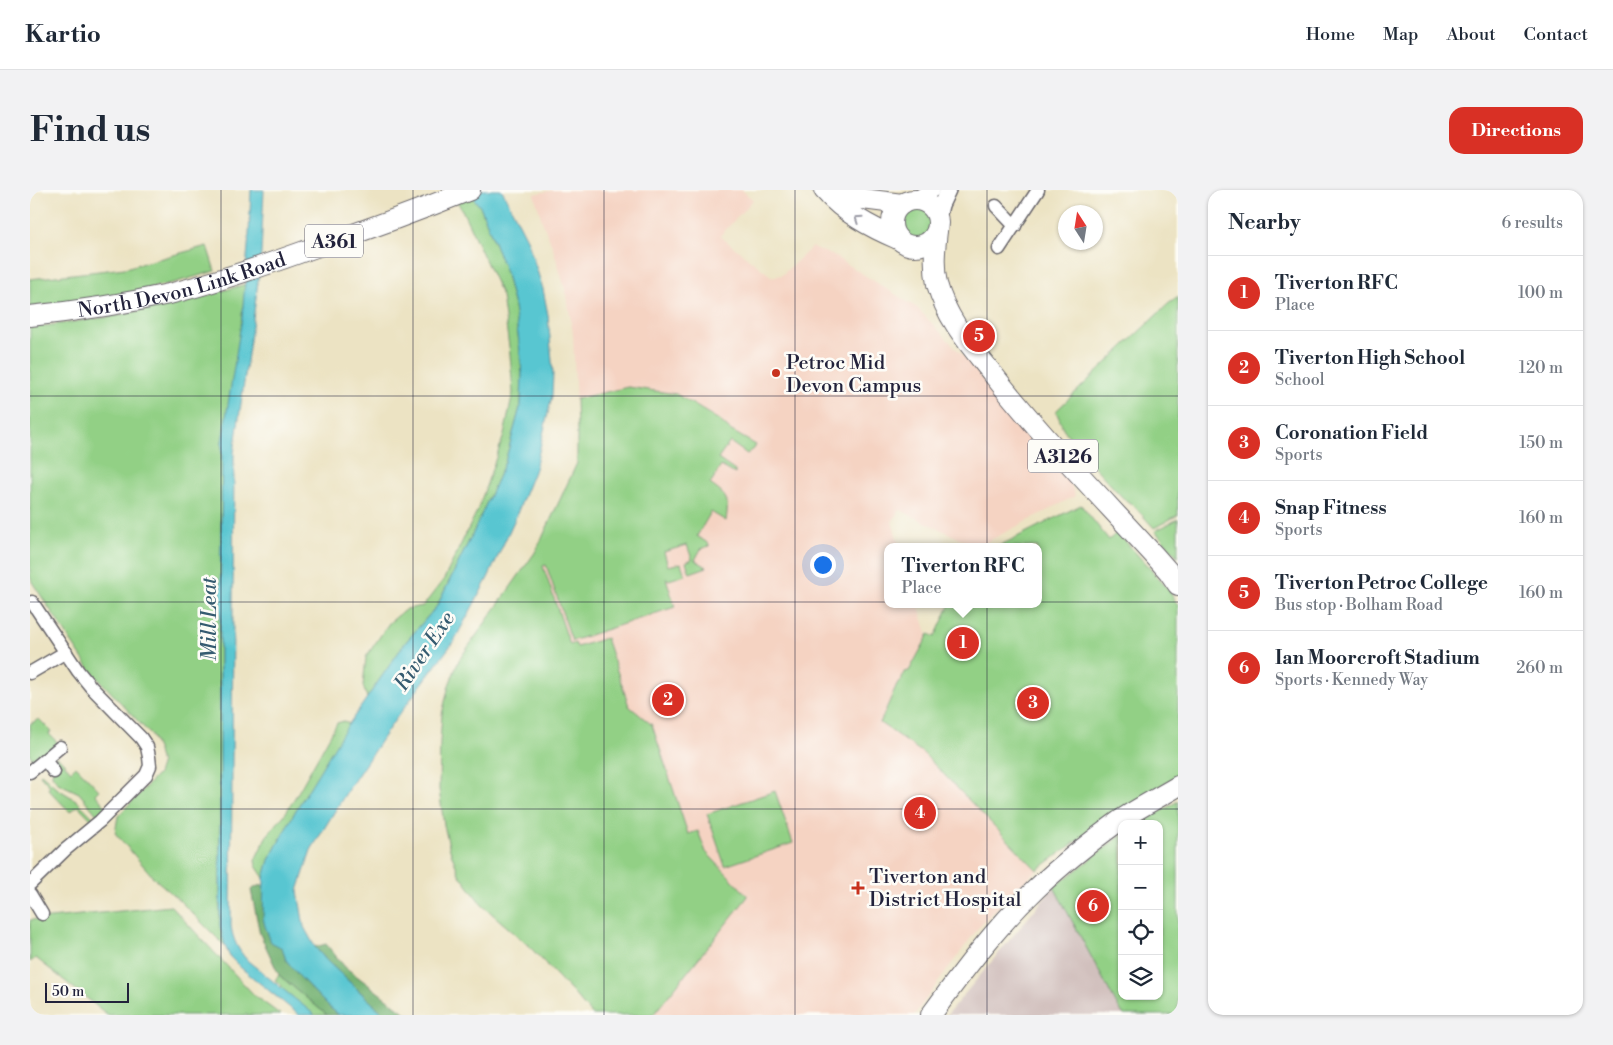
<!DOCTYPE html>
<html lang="en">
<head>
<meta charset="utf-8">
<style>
  body { margin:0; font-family:"Libre Bodoni",serif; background:#f2f2f3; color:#1f2937 }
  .controls { position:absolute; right:15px; bottom:15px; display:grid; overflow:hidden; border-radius:10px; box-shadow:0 1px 4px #0004 }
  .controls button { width:45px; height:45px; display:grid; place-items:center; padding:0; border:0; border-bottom:1px solid #e0e1e3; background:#fff; color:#1f2937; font:25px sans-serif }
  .compass { position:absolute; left:1028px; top:15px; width:45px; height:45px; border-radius:50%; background:#fff; box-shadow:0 1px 4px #0004; rotate:348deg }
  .scale { position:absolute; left:15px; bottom:12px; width:84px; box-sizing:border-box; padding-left:5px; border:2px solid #22223b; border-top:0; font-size:14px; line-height:18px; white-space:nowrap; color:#22223b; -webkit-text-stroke:4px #fdfcf7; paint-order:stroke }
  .you { position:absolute; left:792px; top:374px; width:18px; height:18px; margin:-12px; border:4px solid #fff; border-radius:50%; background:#1a73e8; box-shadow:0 0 0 8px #1a73e833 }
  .badge { display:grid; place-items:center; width:32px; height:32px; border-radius:50%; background:#d93025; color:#fff; font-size:16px; font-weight:700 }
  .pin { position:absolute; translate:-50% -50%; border:2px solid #fff; box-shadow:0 1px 5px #0006 }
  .popup { position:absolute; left:854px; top:353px; width:158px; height:65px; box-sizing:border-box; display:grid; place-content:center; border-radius:10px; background:#fff; filter:drop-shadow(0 1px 4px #0005); font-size:16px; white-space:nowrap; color:#747a83 }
  .popup b { font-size:19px; color:#1f2937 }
  .popup::after { content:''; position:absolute; left:50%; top:100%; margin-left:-10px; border:10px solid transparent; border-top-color:#fff }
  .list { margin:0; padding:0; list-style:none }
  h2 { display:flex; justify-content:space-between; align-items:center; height:65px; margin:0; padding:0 20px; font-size:21px }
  h2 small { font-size:16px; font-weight:400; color:#747a83 }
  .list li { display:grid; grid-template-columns:32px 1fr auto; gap:15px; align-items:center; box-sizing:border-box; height:75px; padding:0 20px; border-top:1px solid #e0e1e3 }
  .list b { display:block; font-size:19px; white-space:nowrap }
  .list p { margin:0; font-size:16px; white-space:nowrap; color:#747a83 }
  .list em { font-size:16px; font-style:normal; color:#747a83 }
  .icon { flex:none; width:28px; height:28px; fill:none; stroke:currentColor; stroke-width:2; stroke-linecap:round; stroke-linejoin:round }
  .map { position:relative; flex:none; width:1148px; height:825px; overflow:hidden; border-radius:15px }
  header { display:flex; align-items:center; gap:30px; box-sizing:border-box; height:70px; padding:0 25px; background:#fff; border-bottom:1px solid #e0e1e3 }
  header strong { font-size:24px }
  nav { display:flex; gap:28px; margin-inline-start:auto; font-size:18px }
  .intro { display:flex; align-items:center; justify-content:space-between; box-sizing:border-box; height:120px; padding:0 30px }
  h1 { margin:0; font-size:35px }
  .button { padding:12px 22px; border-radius:15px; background:#d93025; color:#fff; font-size:18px; font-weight:700 }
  main { display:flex; gap:30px; padding:0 30px }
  aside { flex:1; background:#fff; border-radius:15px; box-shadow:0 1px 4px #0004 }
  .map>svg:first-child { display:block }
</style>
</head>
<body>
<header>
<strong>Kartio</strong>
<nav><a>Home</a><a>Map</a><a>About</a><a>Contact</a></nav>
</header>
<div class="intro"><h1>Find us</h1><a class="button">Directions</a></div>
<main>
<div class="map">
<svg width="1148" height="825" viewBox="0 0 1148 825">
  <rect width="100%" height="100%" fill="#fdfcf7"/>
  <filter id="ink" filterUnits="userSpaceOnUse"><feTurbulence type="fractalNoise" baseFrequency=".02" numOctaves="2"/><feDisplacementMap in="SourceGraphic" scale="10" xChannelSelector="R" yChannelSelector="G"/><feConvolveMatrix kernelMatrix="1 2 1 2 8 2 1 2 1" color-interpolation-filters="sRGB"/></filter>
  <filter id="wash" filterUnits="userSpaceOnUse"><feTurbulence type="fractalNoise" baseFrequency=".0096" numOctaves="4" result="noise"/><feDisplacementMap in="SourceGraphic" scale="20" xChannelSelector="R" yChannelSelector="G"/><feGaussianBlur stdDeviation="1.12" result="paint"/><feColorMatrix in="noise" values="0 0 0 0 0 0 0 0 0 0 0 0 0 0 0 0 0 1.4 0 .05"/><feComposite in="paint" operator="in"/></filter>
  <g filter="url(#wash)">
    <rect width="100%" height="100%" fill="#ece3c3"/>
    <!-- built -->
    <polygon fill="#f5d3c2" points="523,0 712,0 723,10 690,46 742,87 752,85 782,57 804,66 887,118 944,177 985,235 1039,289 1045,306 947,357 870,320 862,332 870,357 858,357 858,414 888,414 898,446 879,481 874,482 871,491 851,533 893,563 1007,680 952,733 884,825 562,825 544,804 499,756 452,715 429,684 420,660 414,635 409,599 410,552 412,524 419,495 429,470 506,361 547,273 547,241 543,144 537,106 523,58 513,34 504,4"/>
    <!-- industrial -->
    <polygon fill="#d1c0bd" points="1024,697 1088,817 1094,825 917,825"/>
    <!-- green -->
    <g fill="#92d085" stroke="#5a7960">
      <polygon points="421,0 437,0 451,18 475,80 484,116 489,152 492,183 491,214 475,272 444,341 407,416 375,453 337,508 333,496 336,467 359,433 376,419 393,416 414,389 448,319 474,245 483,203 480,164 472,106 433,22"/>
      <circle cx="885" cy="33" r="17"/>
      <polygon points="177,56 185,81 147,92 75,108 0,117 0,89 95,78"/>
      <polygon points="216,94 204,188 192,252 190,443 190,737 195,756 149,710 124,688 85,643 88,626 128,584 131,575 128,561 121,545 60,480 2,392 0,386 0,138 78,127 155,112"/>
      <polygon points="1148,107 1148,325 1124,338 1104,316 1093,308 1047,258 1033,238 1026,221 1138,114"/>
      <path d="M598,197l48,7 43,26 11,10 26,15 -2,4 -7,5 -17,-12 -12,17 17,12v3l-14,-8 -11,18c18,13 19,14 16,37l-15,-9 -14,24 12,8v2l-8,3 -6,11 12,7 -17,6 -4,-11 6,-3 -5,-14 -23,7 4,14 13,-3 4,12 -16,5 -3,-2 9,29 -103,34 -26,-76 -3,1 27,79 5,-2 2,4 29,-9 23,68 23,19 36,109 10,-3 8,21 41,43 -1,4 -93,116h-61l-18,-21 -45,-48 -47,-41 -23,-31 -9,-24 -6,-25 -5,-36 1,-47 2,-28 7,-29 10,-25 77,-109 41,-88v-32l-1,-32z"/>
      <polygon points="1051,315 1079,350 1087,342 1139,400 1148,416 1148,585 1077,629 1007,680 893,563 850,533 867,494 871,491 874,482 879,481 899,444 905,447 920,414 1008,414 1008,357 967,357"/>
      <polygon points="1148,329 1148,367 1125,341"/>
      <polygon points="9,529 21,541 19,544 28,553 6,573 0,565 0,534"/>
      <polygon points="314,531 319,534 266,620 239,670 234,688 226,676 225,670 236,647 255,624 270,599 307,533"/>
      <polygon points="25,567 29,568 41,581 46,576 69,600 65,604 77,618 68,626 49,603 28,593 22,585"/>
      <polygon points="11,584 28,599 46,610 64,628 62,630 48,616 40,622 18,599 20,596 10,585"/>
      <polygon points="745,601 763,653 695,676 677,624"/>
      <polygon points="1148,611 1148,825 1094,825 1088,817 1024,697 1092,645 1092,806 1129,806 1129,634 1110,634"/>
      <polygon points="141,716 225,806 251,825 78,825 6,768 0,772 0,730"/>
      <polygon points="249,785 297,825 285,825 251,798 252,796 245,790"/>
    </g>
    <!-- forest -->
    <g fill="#75b272" stroke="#4c6a56">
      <polygon points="234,695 235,707 256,770 270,787 298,816 309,825 297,825 249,785 230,744 221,700 224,697"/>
      <polygon points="296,754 315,777 378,825 355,825 297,771 285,757"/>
    </g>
    <!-- water -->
    <g fill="#59c6d1" stroke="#3e7486">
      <path d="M221,0h13l-3,64 -5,44 -22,155 -3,473c2,14 7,24 17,35l67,54h-16l-58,-47 -11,-11 -5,-11 -5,-19v-294l2,-191 20,-125 7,-83z"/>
      <polygon points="437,0 472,0 497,49 513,99 518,125 523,183 522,206 505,279 484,331 458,388 424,451 362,534 319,598 281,660 268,701 274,737 285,757 297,771 355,825 309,825 298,816 270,787 256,770 252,758 241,752 235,736 233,728 234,688 239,670 266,620 314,541 375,453 407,416 444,341 475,272 491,214 492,183 489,152 484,116 475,80 451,18"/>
    </g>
  </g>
  <g filter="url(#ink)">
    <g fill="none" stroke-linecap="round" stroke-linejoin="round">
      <!-- minor casing -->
      <g stroke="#69666b" stroke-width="15">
        <g id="minor">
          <polyline points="966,16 985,36"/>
          <polyline points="969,59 1008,0"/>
          <polyline points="0,483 36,462"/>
          <polyline points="15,570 24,582"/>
          <polyline points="0,582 30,557"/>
          <polyline points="0,694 35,660 70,631 116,585 120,576 119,567 117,557 111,548 61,497 48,481 2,412"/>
          <polyline points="0,704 12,724"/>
        </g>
      </g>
      <!-- tertiary casing -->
      <g stroke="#69666b" stroke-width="18">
        <g id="tertiary">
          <polyline points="884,10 902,0"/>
          <polyline points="908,28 911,15 918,0"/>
        </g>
      </g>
      <!-- primary casing -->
      <g stroke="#69666b" stroke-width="22">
        <g id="primary">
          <path d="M794,0c20,23 46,37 74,49"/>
          <polyline points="796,0 825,8 872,14"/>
          <circle cx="885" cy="33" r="23"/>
          <path d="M907,41c-2,17 -4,35 0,53 10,36 33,61 55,89 50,64 107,122 162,182l15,17 9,13"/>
          <path d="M901,825c32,-44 65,-88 105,-126 26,-25 54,-47 83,-68 19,-13 39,-23 59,-35"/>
        </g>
      </g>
      <!-- trunk casing -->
      <g stroke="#69666b" stroke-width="22">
        <g id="trunk">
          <path id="s1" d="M0,126c47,-5 93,-12 139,-22 49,-12 97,-29 144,-46 53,-18 105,-37 157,-58"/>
        </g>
      </g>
      <!-- minor -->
      <use href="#minor" stroke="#fff" stroke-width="12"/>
      <!-- tertiary -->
      <use href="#tertiary" stroke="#fff" stroke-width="15"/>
      <!-- primary -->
      <use href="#primary" stroke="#fff" stroke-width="20"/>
      <!-- trunk -->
      <use href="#trunk" stroke="#fff" stroke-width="20"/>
    </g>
    <!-- one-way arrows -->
    <defs><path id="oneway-chevron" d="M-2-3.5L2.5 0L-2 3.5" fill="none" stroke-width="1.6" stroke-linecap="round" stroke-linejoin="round" transform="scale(1.25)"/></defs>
    <use stroke="#9c9ca7" href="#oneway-chevron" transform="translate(828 29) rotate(-146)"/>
  </g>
  <!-- grid -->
  <path fill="none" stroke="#22223b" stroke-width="1" stroke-opacity="0.55" d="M191,0v825M383,0v825M574,0v825M765,0v825M957,0v825M0,206h1148M0,412h1148M0,619h1148"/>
  <!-- markers -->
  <g fill="#c8321e" stroke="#fdfcf7" stroke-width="2">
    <circle cx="746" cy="183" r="5"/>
    <path d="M825.5 690.5h5v5h5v5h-5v5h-5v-5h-5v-5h5z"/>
  </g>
  <g text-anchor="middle" stroke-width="5" stroke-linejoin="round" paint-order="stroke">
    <!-- shield labels -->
    <g fill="#fdfcf7" stroke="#646373" stroke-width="1">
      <rect x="275" y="34.5" width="58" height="33" rx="4"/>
      <rect x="998" y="249.5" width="70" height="33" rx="4"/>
    </g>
    <g font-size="19" font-weight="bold" fill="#22223b">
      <text x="304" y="58">A361</text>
      <text x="1033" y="273">A3126</text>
    </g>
    <!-- street labels -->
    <g font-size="20" fill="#22223b" stroke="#fdfcf7">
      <text dy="7" stroke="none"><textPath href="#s1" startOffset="155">North Devon Link Road</textPath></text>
    </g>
    <!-- poi labels -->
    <g font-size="20" fill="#22223b" stroke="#fdfcf7" text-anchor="start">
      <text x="756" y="179">Petroc Mid<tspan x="756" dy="23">Devon Campus</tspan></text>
      <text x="839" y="693">Tiverton and<tspan x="839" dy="23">District Hospital</tspan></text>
    </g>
    <!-- water labels -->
    <g font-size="21" font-style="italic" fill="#355b70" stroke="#fdfcf7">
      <text transform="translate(179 429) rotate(-90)" y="7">Mill Leat</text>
      <text transform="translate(394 461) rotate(-56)" y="7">River Exe</text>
    </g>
  </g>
</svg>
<div class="controls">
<button>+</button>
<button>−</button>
<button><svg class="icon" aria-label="locate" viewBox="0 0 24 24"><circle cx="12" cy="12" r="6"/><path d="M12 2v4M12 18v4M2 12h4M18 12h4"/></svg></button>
<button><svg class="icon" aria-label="layers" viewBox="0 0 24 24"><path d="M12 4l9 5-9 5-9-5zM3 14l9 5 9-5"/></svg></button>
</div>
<svg class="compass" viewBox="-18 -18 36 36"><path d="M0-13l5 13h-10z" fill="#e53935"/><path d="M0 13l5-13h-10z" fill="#747a83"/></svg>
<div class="scale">50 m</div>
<div class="you"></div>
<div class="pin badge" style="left:933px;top:453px">1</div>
<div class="popup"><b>Tiverton RFC</b>Place</div>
<div class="pin badge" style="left:638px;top:510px">2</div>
<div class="pin badge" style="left:1003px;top:513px">3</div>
<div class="pin badge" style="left:890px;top:623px">4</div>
<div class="pin badge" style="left:949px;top:146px">5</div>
<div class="pin badge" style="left:1063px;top:716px">6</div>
</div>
<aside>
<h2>Nearby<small>6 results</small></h2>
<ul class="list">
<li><span class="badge">1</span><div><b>Tiverton RFC</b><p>Place</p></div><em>100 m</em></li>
<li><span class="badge">2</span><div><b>Tiverton High School</b><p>School</p></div><em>120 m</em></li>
<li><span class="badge">3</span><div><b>Coronation Field</b><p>Sports</p></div><em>150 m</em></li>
<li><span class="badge">4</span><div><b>Snap Fitness</b><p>Sports</p></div><em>160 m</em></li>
<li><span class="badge">5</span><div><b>Tiverton Petroc College</b><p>Bus stop · Bolham Road</p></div><em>160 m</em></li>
<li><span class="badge">6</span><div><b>Ian Moorcroft Stadium</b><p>Sports · Kennedy Way</p></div><em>260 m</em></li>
</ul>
</aside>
</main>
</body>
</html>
